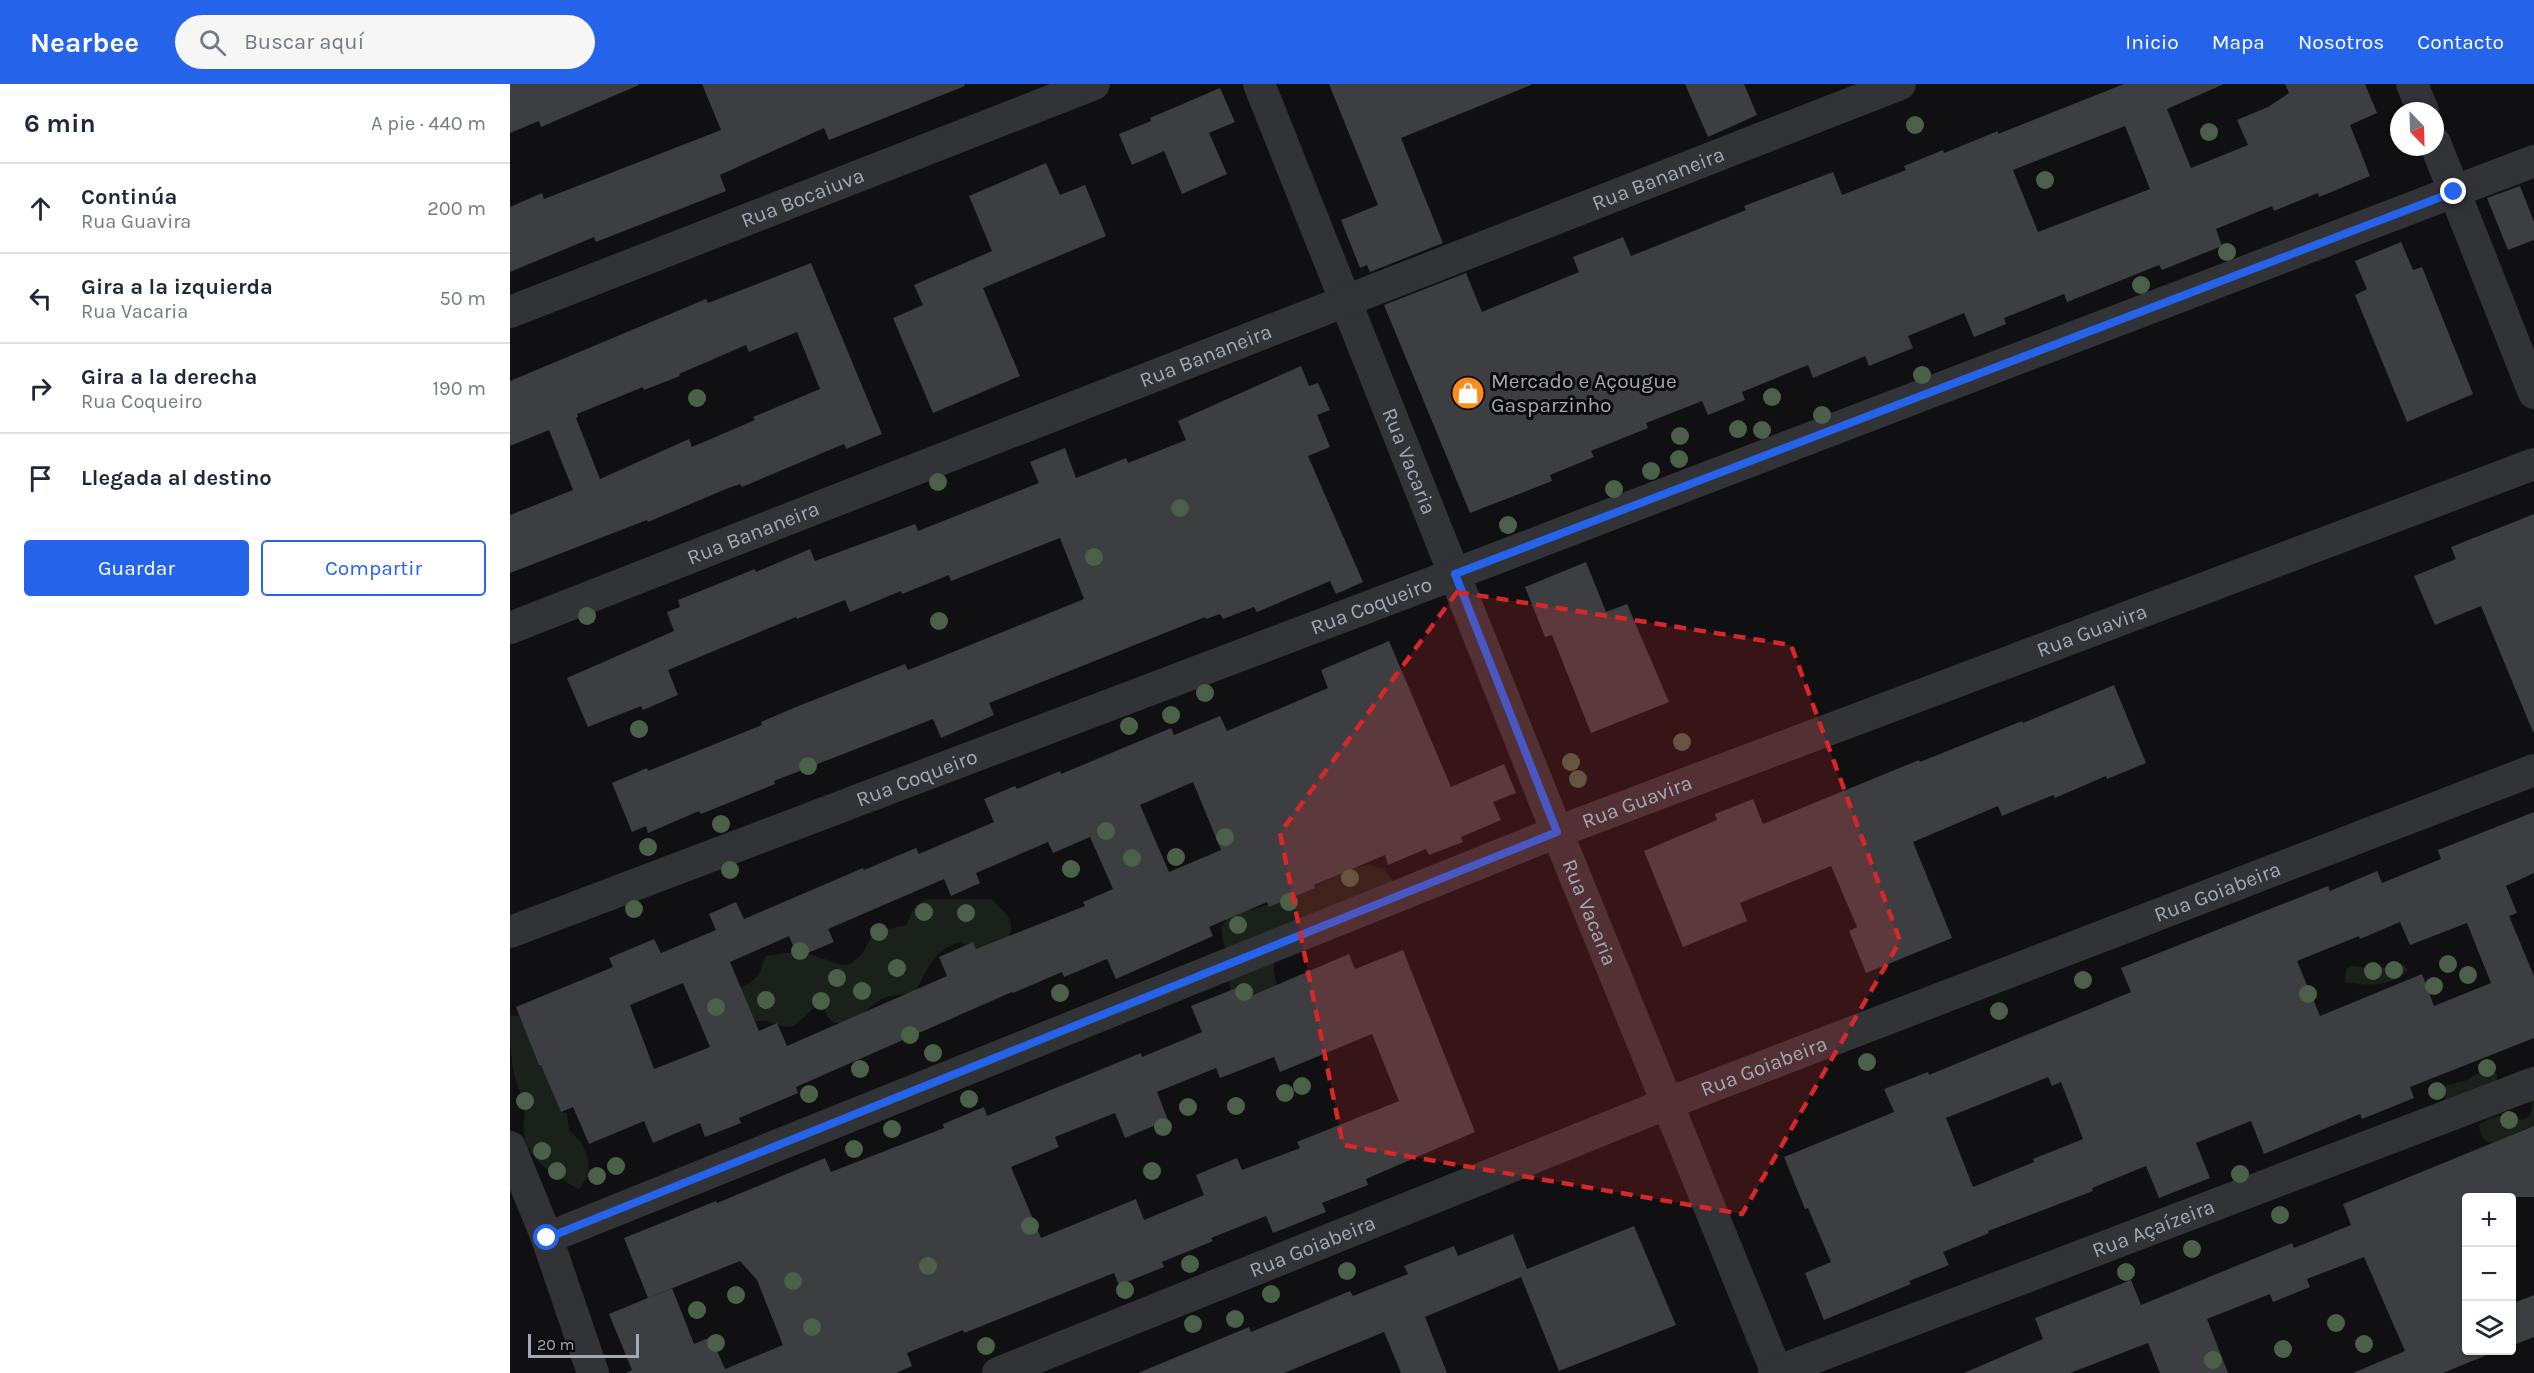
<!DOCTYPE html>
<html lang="es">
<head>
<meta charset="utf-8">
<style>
  body { margin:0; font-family:Karla,sans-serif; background:#f6f6f7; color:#1f2937 }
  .controls { position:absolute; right:18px; bottom:18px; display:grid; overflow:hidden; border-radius:6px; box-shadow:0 2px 4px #0004 }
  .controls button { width:54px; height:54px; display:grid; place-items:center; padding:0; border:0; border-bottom:2px solid #e0e1e3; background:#fff; color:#1f2937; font:30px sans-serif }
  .compass { position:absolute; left:1880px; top:18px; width:54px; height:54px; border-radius:50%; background:#fff; box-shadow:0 2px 4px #0004; rotate:157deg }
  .scale { position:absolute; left:18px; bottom:15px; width:111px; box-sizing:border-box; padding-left:6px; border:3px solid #a0a9b4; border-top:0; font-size:16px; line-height:21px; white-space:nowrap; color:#a0a9b4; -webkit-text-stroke:4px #0b0b0c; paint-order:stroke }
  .stop { position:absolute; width:18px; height:18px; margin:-14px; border:4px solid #2563eb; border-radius:50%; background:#fff }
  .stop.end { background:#2563eb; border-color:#fff; box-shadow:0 2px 6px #0008 }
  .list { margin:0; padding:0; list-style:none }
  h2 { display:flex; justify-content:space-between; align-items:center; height:78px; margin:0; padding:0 24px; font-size:26px }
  h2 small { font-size:20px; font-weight:400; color:#747a83 }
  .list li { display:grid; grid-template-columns:39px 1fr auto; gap:18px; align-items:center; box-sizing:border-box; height:90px; padding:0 24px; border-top:2px solid #e0e1e3 }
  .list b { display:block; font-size:22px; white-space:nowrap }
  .list p { margin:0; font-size:20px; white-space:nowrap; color:#747a83 }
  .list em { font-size:20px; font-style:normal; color:#747a83 }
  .actions { display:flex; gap:12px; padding:18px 24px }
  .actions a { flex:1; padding:14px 0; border:2px solid #2563eb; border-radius:6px; text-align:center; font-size:21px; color:#2563eb }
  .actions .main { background:#2563eb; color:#fff }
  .icon { flex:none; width:33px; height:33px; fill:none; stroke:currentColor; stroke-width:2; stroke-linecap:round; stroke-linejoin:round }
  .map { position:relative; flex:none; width:2024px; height:1289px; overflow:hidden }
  header { display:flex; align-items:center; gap:36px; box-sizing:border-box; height:84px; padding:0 30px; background:#2563eb; color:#fff }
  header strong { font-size:28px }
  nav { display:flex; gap:33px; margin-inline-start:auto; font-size:21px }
  .search { width:420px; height:54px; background:#f6f6f7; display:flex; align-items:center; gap:15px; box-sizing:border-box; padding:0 21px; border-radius:33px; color:#747a83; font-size:22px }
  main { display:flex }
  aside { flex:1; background:#fff }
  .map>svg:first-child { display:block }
</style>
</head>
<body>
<header>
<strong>Nearbee</strong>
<div class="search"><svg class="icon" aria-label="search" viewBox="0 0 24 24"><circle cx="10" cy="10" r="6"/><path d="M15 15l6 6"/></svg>Buscar aquí</div>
<nav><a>Inicio</a><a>Mapa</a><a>Nosotros</a><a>Contacto</a></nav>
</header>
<main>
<aside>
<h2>6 min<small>A pie · 440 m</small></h2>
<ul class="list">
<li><svg class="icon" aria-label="ahead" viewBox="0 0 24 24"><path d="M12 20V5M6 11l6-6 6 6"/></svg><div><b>Continúa</b><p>Rua Guavira</p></div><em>200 m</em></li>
<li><svg class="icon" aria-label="left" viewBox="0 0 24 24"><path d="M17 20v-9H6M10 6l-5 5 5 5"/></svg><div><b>Gira a la izquierda</b><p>Rua Vacaria</p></div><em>50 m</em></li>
<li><svg class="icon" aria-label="right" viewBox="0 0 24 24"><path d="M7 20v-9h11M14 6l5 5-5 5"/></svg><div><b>Gira a la derecha</b><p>Rua Coqueiro</p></div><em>190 m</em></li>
<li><svg class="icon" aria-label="arrive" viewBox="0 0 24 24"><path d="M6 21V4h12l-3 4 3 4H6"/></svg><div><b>Llegada al destino</b></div></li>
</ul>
<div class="actions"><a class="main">Guardar</a><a>Compartir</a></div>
</aside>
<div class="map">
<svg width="2024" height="1289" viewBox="0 0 2024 1289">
  <rect width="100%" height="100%" fill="#101012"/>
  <!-- green -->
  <g fill="#1a211a">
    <polygon points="859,781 875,785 884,800 764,877 764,887 767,904 757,922 720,912 719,878 712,852 711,843 716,836 723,831 766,818 802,804 840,784"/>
    <path d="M419,815h62c14,13 26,21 17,41l-32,11 -15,-9c-28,7 -33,28 -46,50 -8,3 -17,2 -25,4 -23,6 -26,28 -56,27l-7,-7 -3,-8 -9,-1 -21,19 -9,1 -19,-6h-29l-24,-22c13,-6 37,-12 45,-24 4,-5 4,-13 8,-19l34,-5 42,14 9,-1 12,-11 8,-16 12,-7 24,-5c5,-14 7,-22 22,-26z"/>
    <path d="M1864,880l14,5 15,-5 5,6c-16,17 -42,16 -63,12l1,-13 7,-3 15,2z"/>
    <path d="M0,931l14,2 37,95 6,1 2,17 12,12 7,16 1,17 -10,14c-20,-11 -48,-26 -54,-50 -3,-11 0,-27 0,-38 -15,-23 -15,-57 -15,-86z"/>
    <polygon points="1977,984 1987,990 1987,998 1934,1019 1935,1002 1957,996"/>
    <path d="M2024,1013v30c-18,-1 -50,37 -55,-2 6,-4 15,-10 22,-9 9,1 25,10 30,-5 2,-4 1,-9 3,-14z"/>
  </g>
  <!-- building -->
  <g fill="#3c3e42" fill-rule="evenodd">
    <polygon points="0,0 129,0 129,1 31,43 29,37 0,49"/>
    <polygon points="192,0 454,0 455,2 319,56 314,44 210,91 216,107 86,158 84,153 0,188 0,123 32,109 34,115 211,46"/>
    <polygon points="819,0 1021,0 1021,1 891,54 933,159 860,188 857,181 850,184 831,136 868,121"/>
    <polygon points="1175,0 1234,0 1247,31 1198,53"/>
    <path d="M1614,0h100l-57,25 24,59 57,-23 -11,-25 31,-13 21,-14 -4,-9h80l12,29 -27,12 20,51 -51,21 -1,-4 -44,18 -2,-5 -56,23 6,17 -60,24 -3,-5 -92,37 -3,-8 -60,24 2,6 -32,13 -10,-24 -56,23 5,12 -44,18 -4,-10 -52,22 -5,-13 -66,27 3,8 -37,15 -6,-14 -56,22 2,5 -57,23 3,6 -44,18 2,6 -82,32 -86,-208 82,-32 16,39 97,-40 -6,-15 50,-20 8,19 115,-46 -2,-4 89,-34 9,23 64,-25 -2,-4 39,-16 1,3 54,-22v3zM1615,42l25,63 -112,43 -25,-62z"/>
    <polygon points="710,4 725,38 699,49 717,90 672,110 654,67 622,81 609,50 641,37 640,34"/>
    <polygon points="536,79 550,111 575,101 596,152 473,204 510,292 423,329 383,234 413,221 404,201 482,167 459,112"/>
    <polygon points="2010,102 2024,138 2024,156 1998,166 1977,114"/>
    <polygon points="1891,158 1903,186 1912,183 1963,310 1897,338 1845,211 1857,205 1845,177"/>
    <path d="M301,179l71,171 -36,15 -2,-5 -102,43 -2,-3 -14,5 -78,33 -1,-2 -137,53v-58l63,-25 -24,-60 -39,16v-65l196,-82 2,4zM287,248l23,57 -67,28 2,3 -63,27 -3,-8 -89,40 -24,-61 2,-1 -1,-3 66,-27 1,3 36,-14 -1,-2 67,-29 3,7z"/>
    <polygon points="791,282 799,302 808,299 820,326 807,331 820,363 798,372 853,498 826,510 820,497 747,528 744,523 713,535 710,530 696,535 695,533 479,619 484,631 431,654 423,635 264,697 265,700 191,730 189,727 138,749 136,742 122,748 102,699 137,684 138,687 252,641 251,638 286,623 395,580 398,586 574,515 550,454 441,497 439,491 392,510 391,507 340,528 335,516 287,535 286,533 158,586 168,611 133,626 131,622 78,643 57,594 164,547 157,528 170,523 168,516 245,485 246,488 300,465 305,477 405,440 408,447 529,399 520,378 555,364 566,394 616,374 618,379 676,356 668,337"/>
    <polygon points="2024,430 2024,648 2023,648 1971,522 1925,541 1904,492 1946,475 1941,463"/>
    <polygon points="1076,478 1096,528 1117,520 1159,618 1081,649 1042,551 1035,553 1015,503"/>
    <path d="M879,557l62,146 53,-23 12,29 -23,9 8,18 -40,17 2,5 -34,13 -3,-6 -38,16 -3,-10 -71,30 1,3 -46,19 -2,-5 -58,25 4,9 -97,43 -9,-20 -43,18 -2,-5 -49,21 -1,-1 -216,95 2,6 -59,25 2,5 -36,14 -5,-14 -47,20 -9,-22 -55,23 -16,-37 -12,5 -20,-47h-2l-23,-58 97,-40 -4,-9 45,-19 7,14 55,-23 -7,-16 27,-12 8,17 119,-51 1,2 52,-22 3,6 75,-32 -10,-23 31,-13 2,3 43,-18 1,3 110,-46 3,7 46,-19 7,15 101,-43 -7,-18zM683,698l28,68 -52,22 -29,-67zM580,753l23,52 -30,13 2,4 -109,43 -3,-7 -34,15 8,19 -160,70 -10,-23 -18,8 -29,-69 59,-26 9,21 36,-15 -6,-13 116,-50 7,17 29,-13 -4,-10 72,-31 5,11zM173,899l27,64 -56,22 -24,-64z"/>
    <polygon points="1604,601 1636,679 1597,695 1596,692 1545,714 1543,711 1492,732 1488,722 1403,758 1442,854 1356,889 1339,847 1347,843 1321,782 1230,819 1237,837 1173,863 1134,767 1207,736 1205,730 1243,715 1253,740 1409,676 1410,678 1512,637 1513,639"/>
    <path d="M2024,728v61l-28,13 11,27 -8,3 25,60v62l-124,49 4,11 -52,21 -2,-5 -96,40 -13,-33 -55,22 14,35 -51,20 -13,-32 -54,22 1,3 -105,40 1,2 -46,19 6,13 -40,16 2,3 -87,36 -19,-47 26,-11 -23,-54 -3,1 -21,-52 110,-45 -10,-23 44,-17 1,3 202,-83 -10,-24 207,-82 2,5 47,-20 5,12 59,-24 -3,-9zM1890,838l10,23 57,-22 24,60 -57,23 -12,-32 -102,42 -23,-55 62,-25 1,3zM1538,993l4,9 9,-4 22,57 -50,20 1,3 -61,25 -27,-69z"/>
    <path d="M893,866l72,182 -109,47 2,6 -46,18 4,9 -53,21 -7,-17 -55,22 2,3 -51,21 2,5 -45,18 -5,-12 -150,60 -1,-3 -56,23 5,13 -16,7h-270l6,-3 -23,-56 63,-26 22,56 17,-7 14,32 58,-24 -26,-65 -17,-19 -92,37 -24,-60 92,-37 1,2 108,-45 6,14 113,-44 -1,-4 41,-17 3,9 154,-63 1,4 60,-25 -11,-26 48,-19 5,12 105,-45 6,15zM862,950l27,67 -102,41 3,6 -58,22 -5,-12 -41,17 8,20 -60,25 -8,-21 -95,39 -30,-71 48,-20 -4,-10 60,-24 10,25 43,-18 -11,-28 59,-24 4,10 54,-21 6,15z"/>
    <polygon points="2024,1042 2024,1113 1956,1113 1956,1266 1989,1266 1933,1289 1843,1289 1895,1267 1854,1173 1797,1195 1800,1203 1763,1218 1760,1210 1697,1235 1718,1289 1650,1289 1638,1259 1560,1289 1454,1289 1533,1255 1525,1234 1621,1196 1631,1221 1782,1159 1784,1164 1841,1141 1833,1120"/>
    <polygon points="1124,1142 1166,1241 1049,1287 1011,1193 915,1233 937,1289 891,1289 874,1248 774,1289 628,1289 739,1243 741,1248 840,1207 843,1212 898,1190 894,1182 944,1162 948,1172 1003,1150 1017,1185"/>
    <polygon points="2024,1211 2024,1253 2001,1262 2001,1220"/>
  </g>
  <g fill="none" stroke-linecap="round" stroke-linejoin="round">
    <!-- minor -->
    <g stroke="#313337" stroke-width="32">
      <path id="s1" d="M749,0l298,748 220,541"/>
      <polyline points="1902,0 1913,27"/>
      <polyline points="1925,59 2024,309"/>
      <path id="s2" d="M0,228l584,-228"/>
      <path id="s3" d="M0,544l1390,-544"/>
      <path id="s4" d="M0,848l945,-358 1079,-413"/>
      <polyline points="0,1063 37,1154 83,1289"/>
      <path id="s5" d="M37,1154l1010,-406 977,-368"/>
      <path id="s6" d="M488,1289l668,-269 868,-334"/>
      <path id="s7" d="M1264,1289l760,-290"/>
    </g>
  </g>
  <!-- trees -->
  <g fill="#4a6048">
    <circle cx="1405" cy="41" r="9"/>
    <circle cx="1699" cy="48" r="9"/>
    <circle cx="1535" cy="96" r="9"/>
    <circle cx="1717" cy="168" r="9"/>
    <circle cx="1631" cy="201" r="9"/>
    <circle cx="1412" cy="291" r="9"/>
    <circle cx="1262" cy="313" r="9"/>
    <circle cx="187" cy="314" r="9"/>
    <circle cx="1312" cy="331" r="9"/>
    <circle cx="1228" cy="345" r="9"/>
    <circle cx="1252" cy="346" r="9"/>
    <circle cx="1170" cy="352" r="9"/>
    <circle cx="1169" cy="375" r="9"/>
    <circle cx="1141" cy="387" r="9"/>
    <circle cx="428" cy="398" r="9"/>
    <circle cx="1104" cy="405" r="9"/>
    <circle cx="670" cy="424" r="9"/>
    <circle cx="998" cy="441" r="9"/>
    <circle cx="584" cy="473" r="9"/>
    <circle cx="77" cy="532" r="9"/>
    <circle cx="429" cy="537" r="9"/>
    <circle cx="695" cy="609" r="9"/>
    <circle cx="661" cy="631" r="9"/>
    <circle cx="619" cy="642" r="9"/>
    <circle cx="129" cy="645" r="9"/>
    <circle cx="1172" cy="658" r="9"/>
    <circle cx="1061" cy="678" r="9"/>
    <circle cx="298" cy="682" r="9"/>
    <circle cx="1068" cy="695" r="9"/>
    <circle cx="211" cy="740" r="9"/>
    <circle cx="596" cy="747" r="9"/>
    <circle cx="715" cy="753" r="9"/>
    <circle cx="138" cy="763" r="9"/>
    <circle cx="666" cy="773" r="9"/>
    <circle cx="622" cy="774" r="9"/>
    <circle cx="561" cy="785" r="9"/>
    <circle cx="220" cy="786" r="9"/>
    <circle cx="840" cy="794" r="9"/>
    <circle cx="779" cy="818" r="9"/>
    <circle cx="124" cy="825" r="9"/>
    <circle cx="414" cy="828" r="9"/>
    <circle cx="456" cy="829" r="9"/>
    <circle cx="728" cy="841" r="9"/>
    <circle cx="369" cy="848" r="9"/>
    <circle cx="290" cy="867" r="9"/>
    <circle cx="1938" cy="880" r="9"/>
    <circle cx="387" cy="884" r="9"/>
    <circle cx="1884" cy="886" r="9"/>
    <circle cx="1863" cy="887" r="9"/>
    <circle cx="1958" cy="891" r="9"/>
    <circle cx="327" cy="894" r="9"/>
    <circle cx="1573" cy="896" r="9"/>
    <circle cx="1924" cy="902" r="9"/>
    <circle cx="352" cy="907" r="9"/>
    <circle cx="734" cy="908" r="9"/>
    <circle cx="550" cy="909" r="9"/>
    <circle cx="1798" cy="910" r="9"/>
    <circle cx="256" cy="916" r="9"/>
    <circle cx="311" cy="917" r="9"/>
    <circle cx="206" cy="923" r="9"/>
    <circle cx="1489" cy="927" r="9"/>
    <circle cx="400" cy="951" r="9"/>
    <circle cx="423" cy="969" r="9"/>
    <circle cx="1357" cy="978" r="9"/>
    <circle cx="1977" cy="984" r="9"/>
    <circle cx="350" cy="985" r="9"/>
    <circle cx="792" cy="1002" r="9"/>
    <circle cx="1927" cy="1007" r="9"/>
    <circle cx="775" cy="1009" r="9"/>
    <circle cx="299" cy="1010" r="9"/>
    <circle cx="459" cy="1015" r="9"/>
    <circle cx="15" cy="1017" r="9"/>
    <circle cx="726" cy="1022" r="9"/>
    <circle cx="678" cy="1023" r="9"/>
    <circle cx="1999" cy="1036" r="9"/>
    <circle cx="653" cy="1043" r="9"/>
    <circle cx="382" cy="1045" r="9"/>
    <circle cx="344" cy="1065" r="9"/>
    <circle cx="32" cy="1067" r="9"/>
    <circle cx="106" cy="1082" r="9"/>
    <circle cx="47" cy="1087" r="9"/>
    <circle cx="642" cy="1087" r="9"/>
    <circle cx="1730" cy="1090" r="9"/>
    <circle cx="87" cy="1092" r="9"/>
    <circle cx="1770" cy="1131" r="9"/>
    <circle cx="520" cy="1142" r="9"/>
    <circle cx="1682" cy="1165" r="9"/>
    <circle cx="680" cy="1180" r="9"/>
    <circle cx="418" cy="1182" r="9"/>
    <circle cx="837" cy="1187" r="9"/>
    <circle cx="1616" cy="1188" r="9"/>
    <circle cx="283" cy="1197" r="9"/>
    <circle cx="615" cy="1206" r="9"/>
    <circle cx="761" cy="1210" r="9"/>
    <circle cx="226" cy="1211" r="9"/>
    <circle cx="187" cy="1226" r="9"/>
    <circle cx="725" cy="1235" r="9"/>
    <circle cx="1826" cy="1239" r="9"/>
    <circle cx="683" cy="1240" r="9"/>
    <circle cx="302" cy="1243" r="9"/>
    <circle cx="206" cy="1259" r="9"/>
    <circle cx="1854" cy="1260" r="9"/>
    <circle cx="476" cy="1262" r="9"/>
    <circle cx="1773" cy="1265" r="9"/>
    <circle cx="1703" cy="1276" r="9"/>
  </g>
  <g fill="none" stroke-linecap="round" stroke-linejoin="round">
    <!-- route -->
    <polyline stroke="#2563eb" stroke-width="8" points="37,1154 1047,748 945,490 1944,108"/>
  </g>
  <!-- marked area -->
  <path fill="#d62828" fill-opacity="0.2" stroke="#d62828" stroke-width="4.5" stroke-dasharray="12 8" stroke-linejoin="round" d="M947,508l334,53 109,296 -158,273 -399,-69 -63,-312z"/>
  <!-- icons -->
  <defs>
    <g id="shop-disc" transform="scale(1.725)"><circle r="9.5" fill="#ff8c1a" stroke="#0b0b0c"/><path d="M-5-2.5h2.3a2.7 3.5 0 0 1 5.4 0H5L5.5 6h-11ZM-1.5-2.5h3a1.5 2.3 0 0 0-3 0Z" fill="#fff"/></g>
  </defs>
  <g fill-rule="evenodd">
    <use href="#shop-disc" x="958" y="309"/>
  </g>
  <g text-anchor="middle" stroke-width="6" stroke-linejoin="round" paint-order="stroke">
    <!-- street labels -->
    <g font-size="21" fill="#a0a9b4" stroke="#0b0b0c">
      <text dy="7" stroke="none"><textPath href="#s3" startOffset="1233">Rua Bananeira</textPath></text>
      <text dy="7" stroke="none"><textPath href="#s2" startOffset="314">Rua Bocaiuva</textPath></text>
      <text dy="7" stroke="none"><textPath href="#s3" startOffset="747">Rua Bananeira</textPath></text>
      <text dy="7" stroke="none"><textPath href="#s1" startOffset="406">Rua Vacaria</textPath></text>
      <text dy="7" stroke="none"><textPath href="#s3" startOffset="261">Rua Bananeira</textPath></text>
      <text dy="7" stroke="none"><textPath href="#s4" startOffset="921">Rua Coqueiro</textPath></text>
      <text dy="7" stroke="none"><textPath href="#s5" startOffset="1660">Rua Guavira</textPath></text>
      <text dy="7" stroke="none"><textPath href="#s4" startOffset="435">Rua Coqueiro</textPath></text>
      <text dy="7" stroke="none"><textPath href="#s5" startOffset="1174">Rua Guavira</textPath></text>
      <text dy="7" stroke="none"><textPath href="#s6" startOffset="1311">Rua Goiabeira</textPath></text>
      <text dy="7" stroke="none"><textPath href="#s1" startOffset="892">Rua Vacaria</textPath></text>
      <text dy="7" stroke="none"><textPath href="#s6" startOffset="825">Rua Goiabeira</textPath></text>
      <text dy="7" stroke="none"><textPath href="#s7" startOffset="406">Rua Açaízeira</textPath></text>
      <text dy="7" stroke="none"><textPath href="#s6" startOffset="339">Rua Goiabeira</textPath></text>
    </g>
    <!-- poi labels -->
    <g font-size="21" fill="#a0a9b4" stroke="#0b0b0c" text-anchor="start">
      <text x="981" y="304">Mercado e Açougue<tspan x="981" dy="24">Gasparzinho</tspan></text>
    </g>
  </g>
</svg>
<div class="controls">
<button>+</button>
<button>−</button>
<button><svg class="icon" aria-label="layers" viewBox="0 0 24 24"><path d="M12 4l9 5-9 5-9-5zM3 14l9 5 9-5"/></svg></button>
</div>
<svg class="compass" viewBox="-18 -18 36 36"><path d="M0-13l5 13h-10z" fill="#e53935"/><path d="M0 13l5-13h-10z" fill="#747a83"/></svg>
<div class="scale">20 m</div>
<div class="stop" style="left:37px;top:1154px"></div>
<div class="stop end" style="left:1944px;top:108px"></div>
</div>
</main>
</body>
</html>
